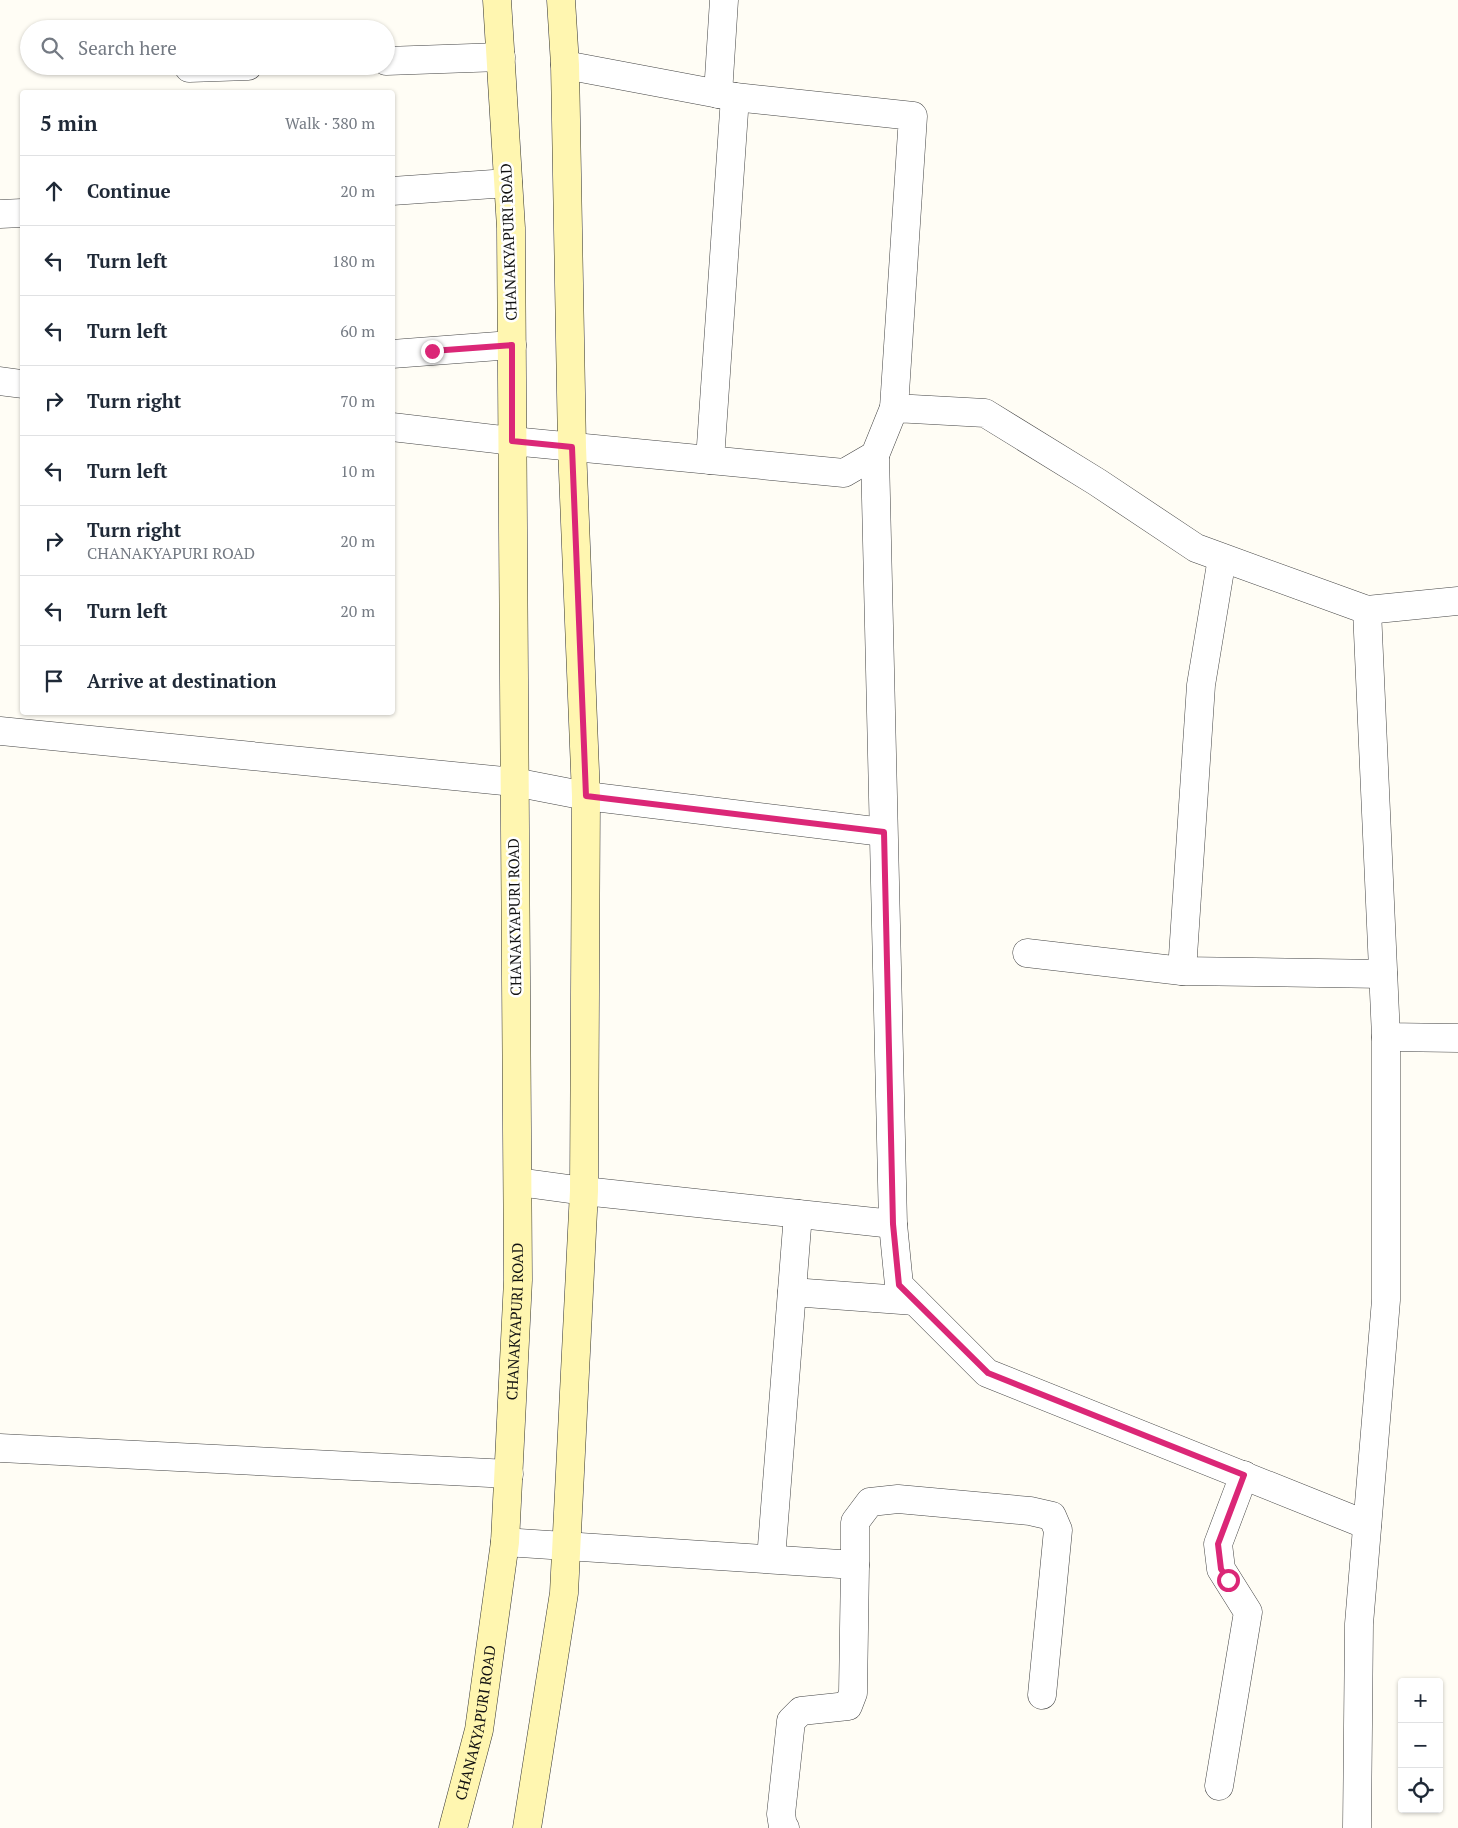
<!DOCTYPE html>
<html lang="en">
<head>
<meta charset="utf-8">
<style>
  body { margin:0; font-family:"PT Serif",serif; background:#f2f2f3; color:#1f2937 }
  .controls { position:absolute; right:15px; bottom:15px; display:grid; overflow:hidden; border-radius:5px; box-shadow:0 1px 4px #0004 }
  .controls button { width:45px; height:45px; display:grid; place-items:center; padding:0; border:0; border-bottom:1px solid #e0e1e3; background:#fff; color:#1f2937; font:25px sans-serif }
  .stop { position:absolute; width:15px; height:15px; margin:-11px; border:4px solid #db2777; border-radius:50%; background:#fff }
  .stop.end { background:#db2777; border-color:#fff; box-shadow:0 1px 5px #0008 }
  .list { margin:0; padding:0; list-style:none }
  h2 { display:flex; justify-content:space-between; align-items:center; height:65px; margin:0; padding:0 20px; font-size:21px }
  h2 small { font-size:16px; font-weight:400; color:#747a83 }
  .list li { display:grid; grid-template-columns:32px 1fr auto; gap:15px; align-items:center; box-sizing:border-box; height:70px; padding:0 20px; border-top:1px solid #e0e1e3 }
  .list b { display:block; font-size:19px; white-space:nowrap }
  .list p { margin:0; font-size:16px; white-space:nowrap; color:#747a83 }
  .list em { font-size:16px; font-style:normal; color:#747a83 }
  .icon { flex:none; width:28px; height:28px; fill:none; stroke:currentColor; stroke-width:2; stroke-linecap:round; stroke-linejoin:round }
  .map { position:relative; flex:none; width:1458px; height:1828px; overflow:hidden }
  .search { position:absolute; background:#fff; box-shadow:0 1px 4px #0004; left:20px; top:20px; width:375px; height:55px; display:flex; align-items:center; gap:12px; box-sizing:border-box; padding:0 18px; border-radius:28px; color:#747a83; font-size:19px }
  .panel { position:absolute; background:#fff; box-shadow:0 1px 4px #0004; left:20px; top:90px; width:375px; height:625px; border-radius:5px }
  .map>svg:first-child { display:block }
</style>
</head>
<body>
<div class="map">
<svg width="1458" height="1828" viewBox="0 0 1458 1828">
  <rect width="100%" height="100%" fill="#fffdf5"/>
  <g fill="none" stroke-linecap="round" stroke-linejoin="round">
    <!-- street casing -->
    <g stroke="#444" stroke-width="29">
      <g id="street">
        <polyline points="386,61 501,57"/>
        <polyline points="565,65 735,97 913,116 894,408"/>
        <polyline points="189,68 248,66"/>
        <polyline points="718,94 724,0"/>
        <polyline points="392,191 508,183"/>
        <polyline points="0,214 22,213"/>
        <polyline points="392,354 512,345"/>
        <polyline points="0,381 22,384"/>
        <polyline points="392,427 512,441 844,473 875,455 894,408 985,413 1097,482 1196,548 1367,610 1386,1037 1458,1038"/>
        <polyline points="875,455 893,1224 899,1285 987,1373 1367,1525"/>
        <polyline points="710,460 735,97"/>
        <polyline points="1367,610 1458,601"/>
        <polyline points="0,731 514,782 586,796 883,832"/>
        <polyline points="1027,953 1182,971 1383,974"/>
        <polyline points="1182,971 1201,685 1222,558"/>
        <polyline points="518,1182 584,1191 893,1224"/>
        <polyline points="792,1292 915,1301"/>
        <polyline points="0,1448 509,1474"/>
        <polyline points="505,1542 855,1565 853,1693 848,1706 801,1711 791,1721 781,1814 783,1827 785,1828"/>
        <polyline points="771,1559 798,1214"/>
        <polyline points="855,1565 855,1522 870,1502 898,1499 1030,1511 1052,1516 1058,1530 1042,1695"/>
        <polyline points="1219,1786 1248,1612 1221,1569 1218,1544 1244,1475"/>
        <polyline points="1357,1828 1359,1624 1386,1300 1386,1037"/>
      </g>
    </g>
    <!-- secondary casing -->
    <g stroke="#333" stroke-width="29">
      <g id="secondary">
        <path id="s1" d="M453,1828l26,-98 26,-188 13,-262 -7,-1052 -14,-228"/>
        <polyline points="527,1828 564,1593 584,1191 586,796 572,447 565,65 561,0"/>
      </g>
    </g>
    <!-- street -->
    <use href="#street" stroke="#fff" stroke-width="28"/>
    <!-- secondary -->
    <use href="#secondary" stroke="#fff6b0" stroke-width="28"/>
  </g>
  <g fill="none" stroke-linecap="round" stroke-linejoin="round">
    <!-- route -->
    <polyline stroke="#db2777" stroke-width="6" points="432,351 512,345 512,441 572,447 586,796 884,832 893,1224 899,1285 988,1373 1244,1475 1218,1544 1221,1569 1228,1580"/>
  </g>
  <g text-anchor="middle" stroke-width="5" stroke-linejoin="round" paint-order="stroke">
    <!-- street labels -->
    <g font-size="15" fill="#111" stroke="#fff">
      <text transform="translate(509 242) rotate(-92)" y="5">CHANAKYAPURI ROAD</text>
      <text transform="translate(515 917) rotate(-91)" y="5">CHANAKYAPURI ROAD</text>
      <text dy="5" stroke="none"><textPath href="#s1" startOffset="512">CHANAKYAPURI ROAD</textPath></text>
      <text dy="5" stroke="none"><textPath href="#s1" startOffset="108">CHANAKYAPURI ROAD</textPath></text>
    </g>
  </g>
</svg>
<div class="controls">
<button>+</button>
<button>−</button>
<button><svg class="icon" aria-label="locate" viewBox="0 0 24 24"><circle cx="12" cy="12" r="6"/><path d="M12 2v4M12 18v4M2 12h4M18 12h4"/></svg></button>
</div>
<div class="stop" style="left:1228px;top:1580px"></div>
<div class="stop end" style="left:432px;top:351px"></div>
<div class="search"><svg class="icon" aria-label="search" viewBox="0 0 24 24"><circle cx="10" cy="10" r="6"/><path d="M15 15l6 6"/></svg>Search here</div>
<section class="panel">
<h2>5 min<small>Walk · 380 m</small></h2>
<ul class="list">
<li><svg class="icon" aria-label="ahead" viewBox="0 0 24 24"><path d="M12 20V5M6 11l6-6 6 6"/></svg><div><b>Continue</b></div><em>20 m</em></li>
<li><svg class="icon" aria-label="left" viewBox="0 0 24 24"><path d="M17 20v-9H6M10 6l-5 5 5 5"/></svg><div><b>Turn left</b></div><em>180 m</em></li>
<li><svg class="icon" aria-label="left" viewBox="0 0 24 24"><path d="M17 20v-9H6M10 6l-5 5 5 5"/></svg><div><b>Turn left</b></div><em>60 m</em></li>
<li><svg class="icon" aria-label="right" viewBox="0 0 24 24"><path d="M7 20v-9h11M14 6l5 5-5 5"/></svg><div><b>Turn right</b></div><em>70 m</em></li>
<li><svg class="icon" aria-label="left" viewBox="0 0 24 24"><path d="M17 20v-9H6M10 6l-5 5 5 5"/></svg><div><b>Turn left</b></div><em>10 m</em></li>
<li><svg class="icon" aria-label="right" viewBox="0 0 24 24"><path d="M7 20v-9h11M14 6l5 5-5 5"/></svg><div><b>Turn right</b><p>CHANAKYAPURI ROAD</p></div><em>20 m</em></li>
<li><svg class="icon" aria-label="left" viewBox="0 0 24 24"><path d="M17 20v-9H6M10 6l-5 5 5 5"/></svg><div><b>Turn left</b></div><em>20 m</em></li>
<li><svg class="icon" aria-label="arrive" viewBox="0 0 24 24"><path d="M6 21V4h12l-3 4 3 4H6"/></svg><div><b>Arrive at destination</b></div></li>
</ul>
</section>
</div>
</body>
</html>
